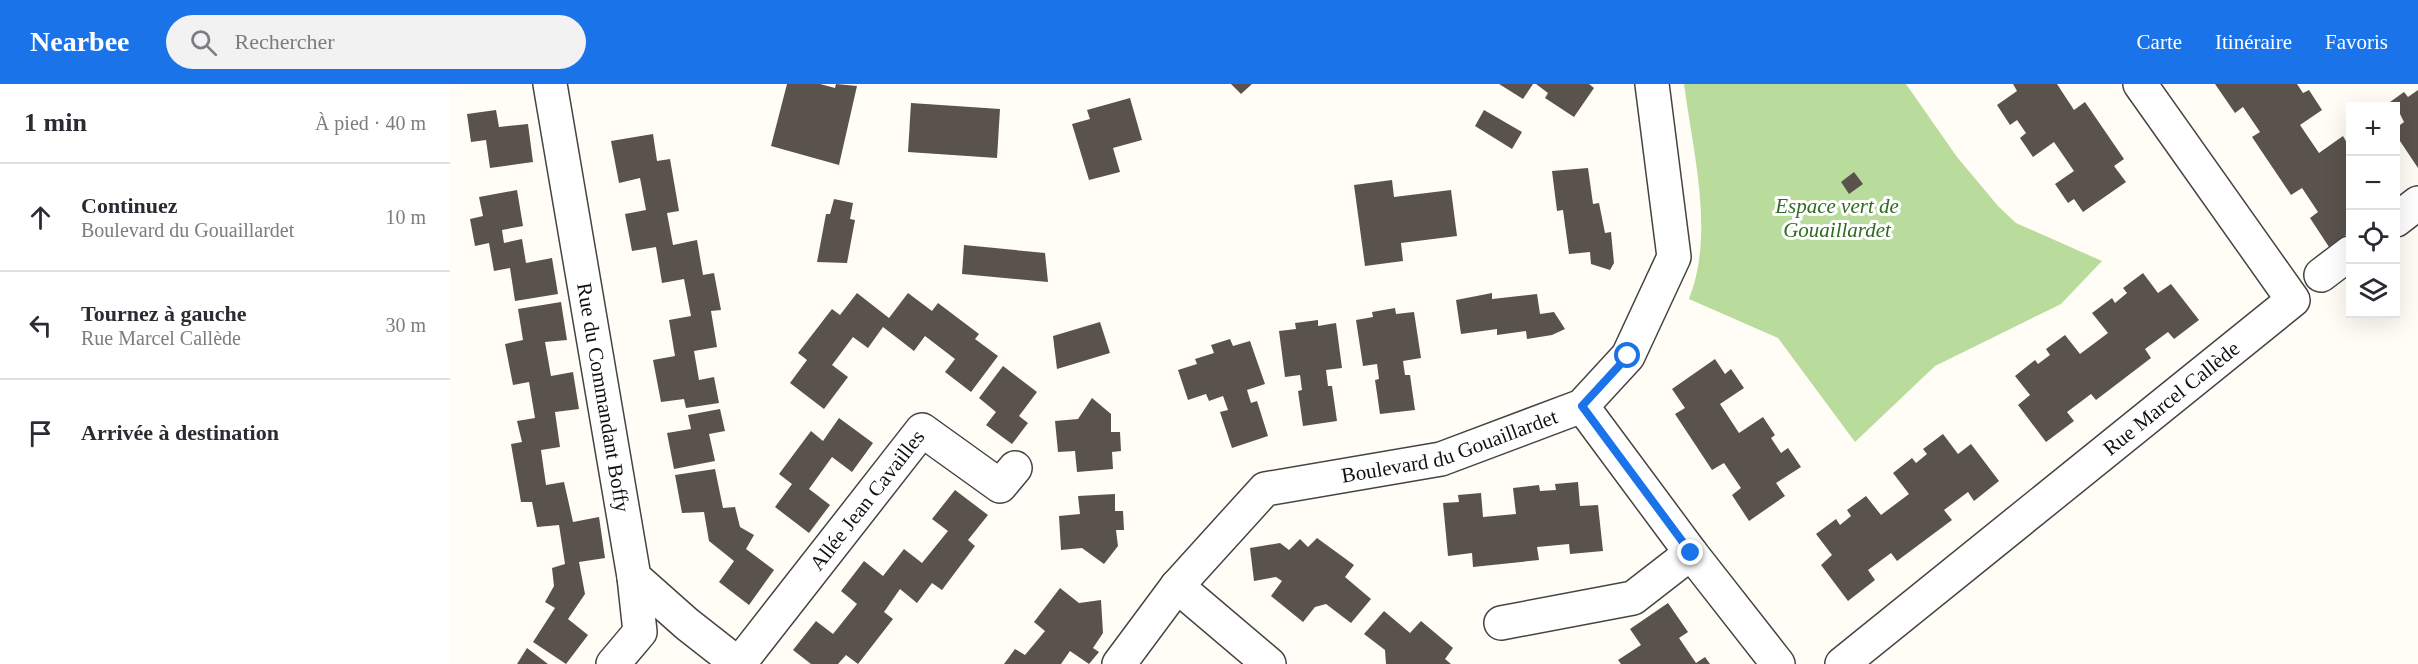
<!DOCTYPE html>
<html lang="fr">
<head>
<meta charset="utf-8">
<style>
  body { margin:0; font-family:Georgia,serif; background:#f2f2f3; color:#2b2b33 }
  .controls { position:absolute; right:18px; top:18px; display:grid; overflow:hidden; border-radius:0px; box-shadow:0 6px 24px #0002 }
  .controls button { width:54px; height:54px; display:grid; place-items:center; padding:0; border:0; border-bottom:2px solid #e1e1e2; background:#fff; color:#2b2b33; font:30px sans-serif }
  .stop { position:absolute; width:18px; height:18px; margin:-14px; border:4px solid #1a73e8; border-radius:50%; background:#fff }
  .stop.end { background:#1a73e8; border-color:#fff; box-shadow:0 2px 6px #0008 }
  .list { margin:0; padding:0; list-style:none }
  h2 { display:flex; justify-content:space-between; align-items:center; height:78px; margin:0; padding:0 24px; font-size:26px }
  h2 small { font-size:20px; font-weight:400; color:#7c7c81 }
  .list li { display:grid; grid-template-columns:39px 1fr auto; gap:18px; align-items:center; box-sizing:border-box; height:108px; padding:0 24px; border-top:2px solid #e1e1e2 }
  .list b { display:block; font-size:22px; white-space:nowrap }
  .list p { margin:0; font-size:20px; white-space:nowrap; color:#7c7c81 }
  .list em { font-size:20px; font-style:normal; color:#7c7c81 }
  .icon { flex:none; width:33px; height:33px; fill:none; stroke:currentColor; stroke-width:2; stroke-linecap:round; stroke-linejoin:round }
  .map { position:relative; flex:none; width:1968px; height:580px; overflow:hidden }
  header { display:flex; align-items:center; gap:36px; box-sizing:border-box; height:84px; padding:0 30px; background:#1a73e8; color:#fff }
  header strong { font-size:28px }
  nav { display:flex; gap:33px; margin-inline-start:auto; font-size:21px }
  .search { width:420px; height:54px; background:#f2f2f3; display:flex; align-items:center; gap:15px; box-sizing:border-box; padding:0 21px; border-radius:33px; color:#7c7c81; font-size:22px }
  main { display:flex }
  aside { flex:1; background:#fff }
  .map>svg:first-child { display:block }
</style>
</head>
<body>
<header>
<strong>Nearbee</strong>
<div class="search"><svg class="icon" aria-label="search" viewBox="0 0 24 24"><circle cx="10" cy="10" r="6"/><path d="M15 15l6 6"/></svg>Rechercher</div>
<nav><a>Carte</a><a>Itinéraire</a><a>Favoris</a></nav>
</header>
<main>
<aside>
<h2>1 min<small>À pied · 40 m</small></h2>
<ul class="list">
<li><svg class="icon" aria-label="ahead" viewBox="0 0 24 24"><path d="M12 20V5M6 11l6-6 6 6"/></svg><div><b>Continuez</b><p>Boulevard du Gouaillardet</p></div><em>10 m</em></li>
<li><svg class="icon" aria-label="left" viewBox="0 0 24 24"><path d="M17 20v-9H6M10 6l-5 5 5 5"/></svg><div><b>Tournez à gauche</b><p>Rue Marcel Callède</p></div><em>30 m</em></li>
<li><svg class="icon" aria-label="arrive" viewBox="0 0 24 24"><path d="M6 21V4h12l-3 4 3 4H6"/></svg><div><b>Arrivée à destination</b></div></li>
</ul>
</aside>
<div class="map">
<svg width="1968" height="580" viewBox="0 0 1968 580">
  <rect width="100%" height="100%" fill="#fffdf5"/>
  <!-- forest -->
  <path fill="#b9dc9c" d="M1234,0h222l51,73 41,49 18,17 86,38 -41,43 -126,62 -80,76 -77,-104 -89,-39c26,-66 4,-146 -5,-215z"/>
  <!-- building -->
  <g fill="#5a524d">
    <polygon points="337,0 370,0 385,4 386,0 407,2 389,81 321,62"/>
    <polygon points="781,0 802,0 791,10"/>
    <polygon points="1049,0 1083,0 1073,15"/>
    <polygon points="1086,0 1139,0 1144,4 1124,33 1095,14 1098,9"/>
    <polygon points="1563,0 1607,0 1624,26 1635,18 1674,75 1664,82 1676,98 1633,128 1624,115 1618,119 1605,100 1624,87 1604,58 1583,73 1570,54 1576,49 1567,36 1560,41 1547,21 1567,7"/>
    <polygon points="1765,0 1847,0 1853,9 1859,6 1872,26 1850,41 1869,69 1893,52 1900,64 1900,148 1879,163 1860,134 1868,128 1852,104 1841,111 1802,53 1810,48 1793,23 1785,29"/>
    <polygon points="1968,6 1968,84 1946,51 1946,44 1954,38 1946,22 1940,18 1954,8 1958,13"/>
    <polygon points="680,14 692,56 663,64 670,88 639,96 622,40 640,35 637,26"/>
    <polygon points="461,19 550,25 547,74 458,68"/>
    <polygon points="46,26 49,43 78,40 83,78 40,84 36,56 21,58 17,30"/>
    <polygon points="1034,26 1072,48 1062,65 1025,42"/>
    <polygon points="203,50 207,77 220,75 229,127 217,129 223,161 247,156 253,191 264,189 271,226 261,227 267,263 244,267 249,296 264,293 269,319 236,324 234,315 211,318 203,276 225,272 219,236 241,232 234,195 212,199 206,163 182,167 175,130 196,126 190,94 169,99 161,57"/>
    <polygon points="1138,84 1143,120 1149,119 1155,149 1161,148 1164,179 1160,186 1141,180 1140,168 1119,170 1113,126 1107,127 1102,87"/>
    <polygon points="1404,88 1413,100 1399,110 1391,98"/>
    <polygon points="942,96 944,113 1001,106 1007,152 951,159 953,177 915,182 904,101"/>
    <polygon points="67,106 73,142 52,146 54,159 72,155 76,179 102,174 108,210 65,217 60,184 44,187 39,159 25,162 20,135 33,132 29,113"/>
    <polygon points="384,115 403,119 400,135 405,136 397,179 367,178 376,130 380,130"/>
    <polygon points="514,161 595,169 598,198 512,190"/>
    <polygon points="1693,189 1708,209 1721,200 1749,236 1724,255 1718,248 1695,265 1701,274 1646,316 1641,310 1617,328 1624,337 1596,358 1568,321 1580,311 1565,292 1585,276 1588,280 1600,271 1596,265 1615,251 1630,270 1658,249 1642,229 1662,214 1665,219 1677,209 1673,204"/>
    <polygon points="407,209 439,234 458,209 482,227 488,219 529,250 525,255 548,272 521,308 495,288 505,275 475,252 464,267 433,243 418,264 403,253 382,281 398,293 374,325 340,299 357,276 348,269 382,225 390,231"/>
    <polygon points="1042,209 1042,215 1087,210 1090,230 1104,228 1115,245 1102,251 1077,255 1076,247 1047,251 1047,245 1011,250 1006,216"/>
    <polygon points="111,218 117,256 95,258 101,292 123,288 129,325 105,328 110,363 91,366 96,401 114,398 123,438 149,433 155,474 129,478 135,510 118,535 138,551 116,580 83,558 105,524 95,518 104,502 102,484 115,480 109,441 87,443 82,418 71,418 61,360 72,358 67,337 85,334 79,298 63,301 55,260 73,256 68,225"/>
    <polygon points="945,224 946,230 964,228 971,274 953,277 955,291 960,291 965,326 930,330 925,296 929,295 927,280 913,282 906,236 923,233 922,228"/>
    <polygon points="868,236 868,242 886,239 892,284 876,286 878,302 882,302 887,337 853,342 848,307 852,306 850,291 835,293 829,247 846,245 845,239"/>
    <polygon points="650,238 660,269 607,285 603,252"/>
    <polygon points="780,255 783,262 800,257 815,300 797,306 801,319 807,317 818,352 782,364 770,328 778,326 773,312 759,317 756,310 738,316 728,286 747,280 745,275 764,269 761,261"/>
    <polygon points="1265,275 1275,290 1281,285 1294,304 1270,320 1289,349 1313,333 1325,351 1321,354 1331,369 1338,364 1351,383 1326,399 1335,412 1299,437 1282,411 1291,404 1274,379 1262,386 1225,330 1235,324 1222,305"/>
    <polygon points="553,282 587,308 569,332 578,339 562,360 536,341 546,328 529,314"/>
    <polygon points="642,314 661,330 661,348 670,348 671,367 662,368 663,385 627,388 625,367 608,368 605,337 628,335"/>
    <polygon points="270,325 275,347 259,350 265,377 224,385 217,349 241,345 238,331"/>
    <polygon points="389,334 423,359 402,388 382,373 359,405 380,421 359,449 325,423 342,400 329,390 361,347 373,357"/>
    <polygon points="1493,350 1508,370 1521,360 1549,397 1524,417 1518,408 1494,426 1502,436 1447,477 1441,469 1418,486 1425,496 1398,517 1371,481 1382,471 1366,450 1386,435 1390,441 1401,432 1397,426 1416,412 1431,431 1459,410 1443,389 1462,374 1466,379 1477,370 1473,365"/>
    <polygon points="265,385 273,424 285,423 290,443 304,451 296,465 324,486 299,521 269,498 284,477 259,457 254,428 232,429 225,391"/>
    <polygon points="1128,398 1130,422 1148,421 1153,467 1120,470 1119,460 1087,463 1089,476 1023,483 1022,469 998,472 993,419 1009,418 1008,411 1031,409 1033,433 1066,430 1063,404 1089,401 1090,407 1106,406 1105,400"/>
    <polygon points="505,406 538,431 518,456 525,462 492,506 482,499 467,519 450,505 434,528 443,535 408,580 396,571 388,580 361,580 343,566 366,537 383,550 407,520 391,507 414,477 433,492 454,465 472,479 498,447 482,435"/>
    <polygon points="665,410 665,427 673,427 674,446 666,446 668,462 654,480 632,464 611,466 609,432 630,430 628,412"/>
    <polygon points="867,454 904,481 895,493 921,515 901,539 876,520 865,523 853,538 821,512 832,497 826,493 804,497 800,464 830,459 839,466 850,455 858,463"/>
    <polygon points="610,504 629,519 651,516 653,549 643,564 649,568 639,580 620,567 611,580 554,580 565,565 575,571 595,547 584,538"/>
    <polygon points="1218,519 1238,548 1229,554 1246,579 1255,573 1260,580 1171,580 1168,576 1191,561 1180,545"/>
    <polygon points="934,527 960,549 971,537 1003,564 995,575 1001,580 936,580 935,566 914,550"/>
    <polygon points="77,564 98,580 67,580"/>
  </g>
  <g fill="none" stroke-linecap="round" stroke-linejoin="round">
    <!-- minor casing -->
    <g stroke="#444" stroke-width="36">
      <g id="minor">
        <path id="s1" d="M100,0l84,493 53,47 51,40"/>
        <polyline points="1946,136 1968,119"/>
        <polyline points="1871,191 1900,169"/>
        <polyline points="1132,322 1241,469 1328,580"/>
        <polyline points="727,502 819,580"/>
        <polyline points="1051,539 1183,514 1241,469"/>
        <polyline points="163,580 190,548 184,493"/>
        <path id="s2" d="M289,580l183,-234 78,56 15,-18"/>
        <path id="s3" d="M669,580l58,-78 88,-97 176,-30 141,-53 46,-50 46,-99 -22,-173"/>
        <path id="s4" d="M1392,580l451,-364 -153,-216"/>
      </g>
    </g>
    <!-- minor -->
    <use href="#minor" stroke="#fff" stroke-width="33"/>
  </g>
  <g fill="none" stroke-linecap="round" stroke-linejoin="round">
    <!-- route -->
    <polyline stroke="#1a73e8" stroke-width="8" points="1178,272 1132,322 1241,469"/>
  </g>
  <g text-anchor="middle" stroke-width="6" stroke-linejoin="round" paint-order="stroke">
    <!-- park labels -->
    <g font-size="21" font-style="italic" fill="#2f6b1f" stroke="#fff">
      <text x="1387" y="129">Espace vert de<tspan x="1387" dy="24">Gouaillardet</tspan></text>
    </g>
    <!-- street labels -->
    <g font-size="21" fill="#111" stroke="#fff">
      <text dy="7" stroke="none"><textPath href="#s1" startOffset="318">Rue du Commandant Boffy</textPath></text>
      <text dy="7" stroke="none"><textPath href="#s4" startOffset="423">Rue Marcel Callède</textPath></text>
      <text dy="7" stroke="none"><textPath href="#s3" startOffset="418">Boulevard du Gouaillardet</textPath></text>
      <text dy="7" stroke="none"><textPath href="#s2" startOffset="208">Allée Jean Cavailles</textPath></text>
    </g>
  </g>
</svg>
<div class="controls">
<button>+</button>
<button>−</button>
<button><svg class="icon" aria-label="locate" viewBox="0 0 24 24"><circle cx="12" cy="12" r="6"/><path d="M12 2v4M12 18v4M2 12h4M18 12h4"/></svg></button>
<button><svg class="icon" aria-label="layers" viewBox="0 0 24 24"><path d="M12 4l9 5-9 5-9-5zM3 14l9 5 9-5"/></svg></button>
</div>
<div class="stop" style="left:1178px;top:272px"></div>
<div class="stop end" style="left:1241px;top:469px"></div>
</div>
</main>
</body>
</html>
